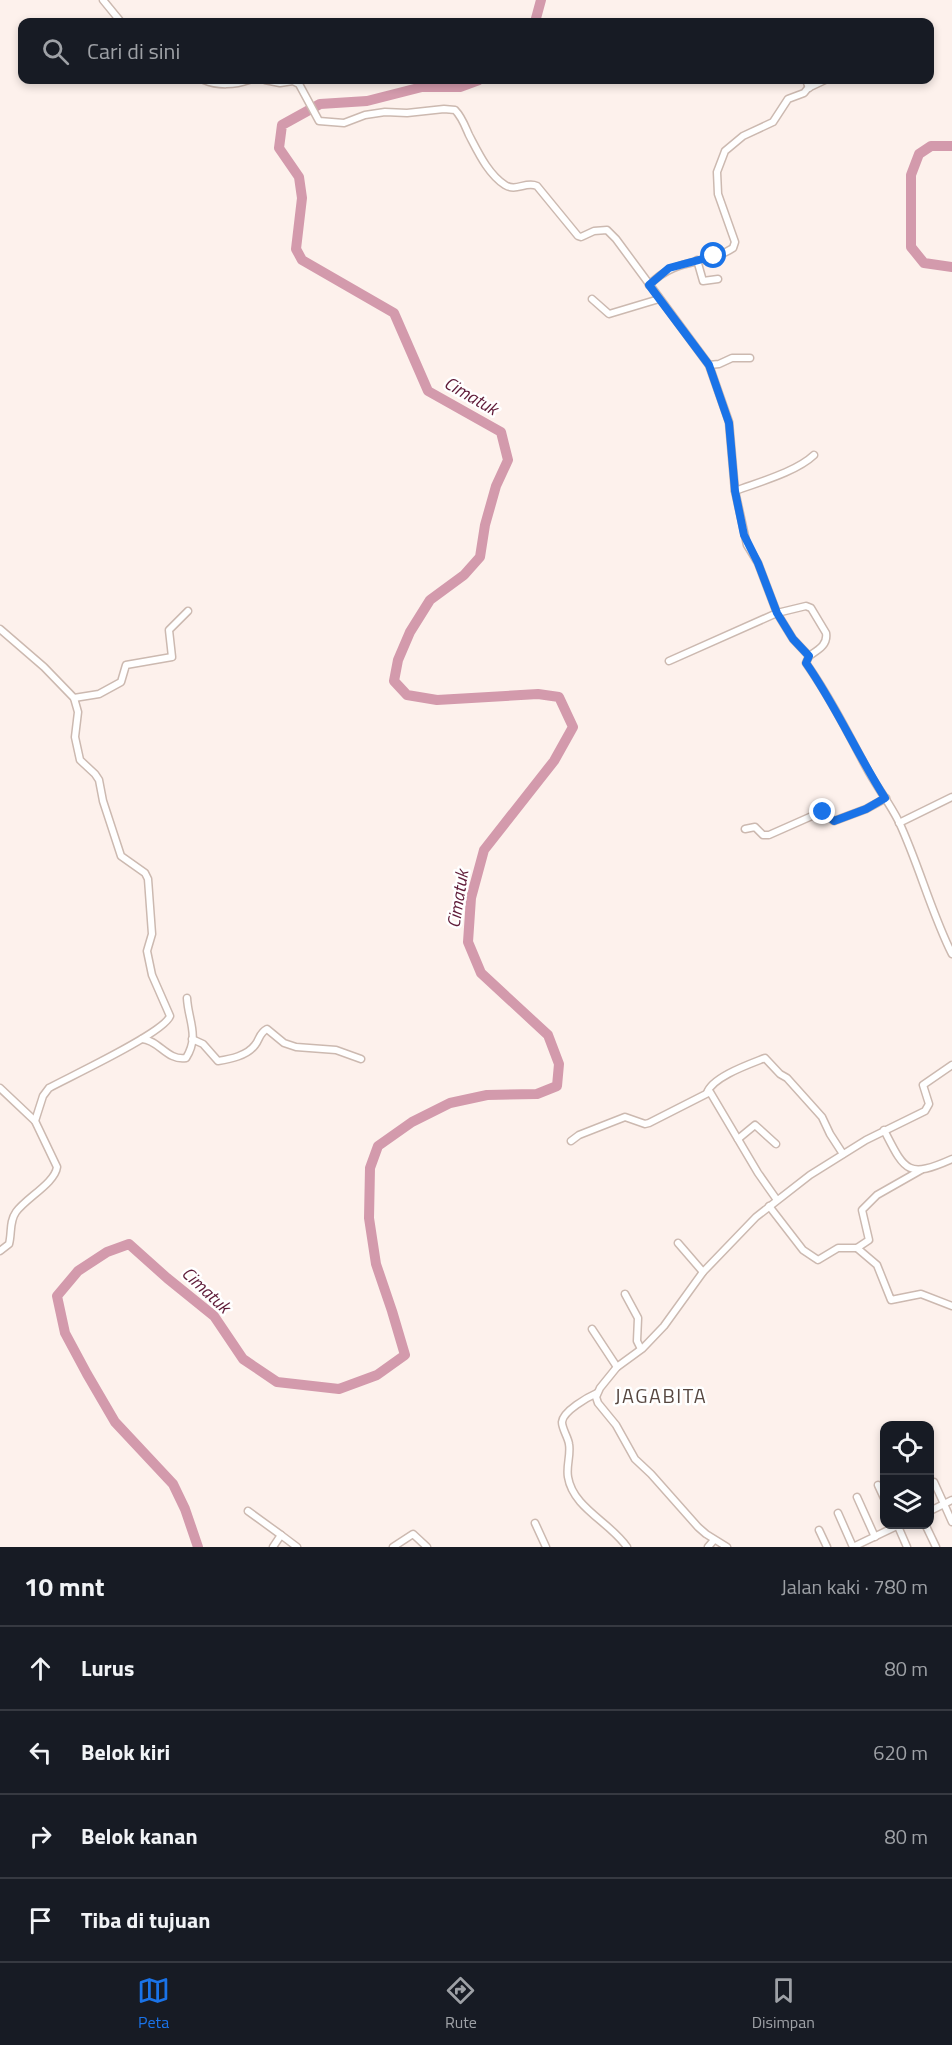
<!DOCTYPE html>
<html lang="id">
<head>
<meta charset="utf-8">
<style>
  body { margin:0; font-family:"Titillium Web",sans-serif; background:#242831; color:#f1f3f6 }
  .controls { position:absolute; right:18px; bottom:18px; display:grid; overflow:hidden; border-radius:12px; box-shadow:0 3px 9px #0003 }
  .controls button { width:54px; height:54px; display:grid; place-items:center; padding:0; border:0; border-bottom:2px solid #363941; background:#171b24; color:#f1f3f6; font:30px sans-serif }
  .stop { position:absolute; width:18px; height:18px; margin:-14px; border:4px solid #1a73e8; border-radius:50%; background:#fff }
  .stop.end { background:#1a73e8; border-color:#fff; box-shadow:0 2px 6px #0008 }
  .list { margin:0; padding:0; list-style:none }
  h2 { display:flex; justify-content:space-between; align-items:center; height:78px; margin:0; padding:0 24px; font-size:26px }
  h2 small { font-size:20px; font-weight:400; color:#9ea1a6 }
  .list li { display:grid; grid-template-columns:39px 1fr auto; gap:18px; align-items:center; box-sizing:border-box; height:84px; padding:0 24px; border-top:2px solid #363941 }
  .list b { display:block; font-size:22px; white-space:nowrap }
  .list em { font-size:20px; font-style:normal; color:#9ea1a6 }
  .icon { flex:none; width:33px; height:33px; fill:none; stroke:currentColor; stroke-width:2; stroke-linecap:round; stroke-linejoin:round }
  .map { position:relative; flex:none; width:952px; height:1547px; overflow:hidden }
  .search { position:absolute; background:#171b24; box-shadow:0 3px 9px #0003; left:18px; right:18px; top:18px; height:66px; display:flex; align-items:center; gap:15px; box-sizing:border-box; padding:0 21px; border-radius:12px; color:#9ea1a6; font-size:22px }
  .sheet { height:414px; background:#171b24 }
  nav { display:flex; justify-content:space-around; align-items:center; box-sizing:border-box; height:84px; border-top:2px solid #363941; background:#171b24; font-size:16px; color:#9ea1a6 }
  nav a { display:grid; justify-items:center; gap:3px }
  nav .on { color:#1a73e8 }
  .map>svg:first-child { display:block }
</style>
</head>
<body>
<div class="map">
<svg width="952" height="1547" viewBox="0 0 952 1547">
  <rect width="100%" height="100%" fill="#fdf1ec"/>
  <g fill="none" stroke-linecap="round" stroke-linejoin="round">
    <!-- river -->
    <g stroke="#d39aac" stroke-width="10">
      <polyline points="535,22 541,0"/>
      <polyline points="952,146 931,146 919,154 911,175 911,247 924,263 952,267"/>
      <polyline points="198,1547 185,1509 173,1484 115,1422 87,1374 65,1333 57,1296 78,1271 107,1252 129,1244 167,1278 214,1316 243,1359 277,1382 339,1389 377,1375 405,1355 392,1311 376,1264 369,1218 370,1168 378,1146 412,1122 450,1103 487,1095 537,1094 557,1086 559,1064 548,1035 481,973 468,942 471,898 484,850 554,761 573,727 559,697 538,694 437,700 407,695 394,681 398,660 410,632 430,600 464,575 480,557 485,525 496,486 508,460 501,432 428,391 394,313 302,260 296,249 302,198 299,177 279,148 282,125 320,104 367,101 422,87 460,87 479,80"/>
    </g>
    <!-- minor casing -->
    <g stroke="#ccb9b0" stroke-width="9">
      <g id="minor">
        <polyline points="103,0 121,22"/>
        <path d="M204,80c14,6 31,5 45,0"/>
        <path d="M265,80l15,3 13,-2 6,3 20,37 25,2 21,-8 20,-3 22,1 37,-4 11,1c7,7 10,16 14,25 9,17 19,39 36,50 11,7 21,-4 32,1l41,50 3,1 13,-6 13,-1 9,9 93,126 20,57 6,69 12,54 11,18 19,50 16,26 16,17 -3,7c23,33 41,68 60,104 10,19 23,35 33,55 20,43 32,90 53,132"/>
        <polyline points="806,80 809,88"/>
        <polyline points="697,260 703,281 718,279"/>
        <path d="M649,285c28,-29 55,-18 84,-37l2,-6 -17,-48 -1,-22 8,-21 18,-15 30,-14 15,-23 16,-6 4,-5 17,-8"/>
        <polyline points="592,299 609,314 659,299"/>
        <polyline points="709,365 719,364 732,358 750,358"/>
        <path d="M735,491c24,-9 61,-19 79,-36"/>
        <path d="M0,629l44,38 30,31 4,14 -3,25 5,23 15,14 4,6 4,21 18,55 24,17 3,6 4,55 -5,17 5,24 18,41c-6,17 -101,61 -121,72l-6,8 -8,25"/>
        <path d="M669,661l108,-48 29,-7 5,2 15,25c2,12 -8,17 -17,23"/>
        <polyline points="74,698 99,694 121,682 126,665 172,657 169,630 188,611"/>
        <polyline points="899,823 952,797"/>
        <polyline points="745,829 755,827 763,835 769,835 821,812 834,821 866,809 886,798"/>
        <path d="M142,1039c17,1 25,22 44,19 14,-22 2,-38 1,-60"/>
        <path d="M192,1039l11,5 15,17c12,-2 29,-5 37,-16 5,-6 4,-12 12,-16l17,14 12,4 40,3 25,9"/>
        <path d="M0,1088l35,33 22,46c-2,16 -31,31 -41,45 -7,10 -4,21 -7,32l-9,7"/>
        <path d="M707,1093c5,-16 43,-29 58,-35l15,16 7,4 35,39 8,17 13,20"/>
        <path d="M884,1130c21,41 23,49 68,29"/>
        <polyline points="738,1139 755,1125 776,1144"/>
        <polyline points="571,1141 579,1135 625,1117 645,1124 649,1123 710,1092 758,1173 777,1200"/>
        <polyline points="769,1206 803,1250 818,1260 838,1248 857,1248 869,1240 862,1210 877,1195 921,1170"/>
        <polyline points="678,1243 703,1272"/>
        <polyline points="857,1248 877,1265 891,1300 921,1294 952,1306"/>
        <polyline points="625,1294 638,1318 637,1341 641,1349"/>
        <polyline points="592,1329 617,1367"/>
        <path d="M597,1393c-9,4 -34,18 -35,29 0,7 6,15 7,22 2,11 -3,22 -1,33 5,31 42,45 59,70"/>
        <polyline points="934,1482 944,1504 952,1500"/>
        <polyline points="878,1485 884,1498"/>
        <polyline points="857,1497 875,1537"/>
        <polyline points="248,1511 281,1535"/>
        <polyline points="930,1511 944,1504 952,1522"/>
        <polyline points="838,1513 853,1547"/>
        <polyline points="535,1523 546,1547"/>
        <polyline points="897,1524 907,1547"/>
        <polyline points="925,1524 936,1547"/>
        <polyline points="819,1530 827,1547"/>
        <polyline points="273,1547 281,1535 297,1547"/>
        <polyline points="393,1547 413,1534 427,1547"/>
        <polyline points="708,1547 714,1540"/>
        <polyline points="727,1547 706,1534 698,1527 651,1474 635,1459 616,1425 598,1403 596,1397 600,1388 617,1367 643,1348 664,1326 703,1272 756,1217 810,1175 866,1140 925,1111 929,1104 923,1085 952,1065"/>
        <polyline points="853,1547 901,1524"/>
      </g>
    </g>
    <!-- minor -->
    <use href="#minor" stroke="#fff" stroke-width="6"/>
  </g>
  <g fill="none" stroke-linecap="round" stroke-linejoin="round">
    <!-- route -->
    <path stroke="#1a73e8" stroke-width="8" d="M714,256l-45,12 -20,17 60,80 20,58 6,68 9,44 14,28 19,50 16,26 16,17 -3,7c30,43 51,91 79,135l-19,11 -32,12 -11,-9"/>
  </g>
  <g text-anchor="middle" stroke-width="5" stroke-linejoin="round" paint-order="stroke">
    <!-- water labels -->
    <g font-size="18" font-style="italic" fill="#5e1a37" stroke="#fff">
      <text transform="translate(471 396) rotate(30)" y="6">Cimatuk</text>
      <text transform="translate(458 899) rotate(-81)" y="6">Cimatuk</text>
      <text transform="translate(206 1290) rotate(43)" y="6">Cimatuk</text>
    </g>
    <!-- quarter labels -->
    <g font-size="20" letter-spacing="1.5" fill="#574740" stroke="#fff">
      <text x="661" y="1403">JAGABITA</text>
    </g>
  </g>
</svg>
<div class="controls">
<button><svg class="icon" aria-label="locate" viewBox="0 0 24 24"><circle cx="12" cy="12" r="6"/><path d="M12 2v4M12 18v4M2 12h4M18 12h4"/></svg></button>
<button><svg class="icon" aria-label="layers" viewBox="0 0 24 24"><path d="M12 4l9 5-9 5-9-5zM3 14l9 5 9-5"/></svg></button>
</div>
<div class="stop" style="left:714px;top:256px"></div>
<div class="stop end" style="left:823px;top:812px"></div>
<div class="search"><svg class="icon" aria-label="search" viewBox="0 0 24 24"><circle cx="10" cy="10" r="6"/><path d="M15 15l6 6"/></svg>Cari di sini</div>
</div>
<section class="sheet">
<h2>10 mnt<small>Jalan kaki · 780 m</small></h2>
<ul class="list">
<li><svg class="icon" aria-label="ahead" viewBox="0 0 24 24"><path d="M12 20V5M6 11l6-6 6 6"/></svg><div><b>Lurus</b></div><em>80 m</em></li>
<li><svg class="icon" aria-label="left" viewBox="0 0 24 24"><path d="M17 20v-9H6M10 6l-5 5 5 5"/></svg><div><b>Belok kiri</b></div><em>620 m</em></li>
<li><svg class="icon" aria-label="right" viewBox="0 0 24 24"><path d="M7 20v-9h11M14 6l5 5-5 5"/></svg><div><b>Belok kanan</b></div><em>80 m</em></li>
<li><svg class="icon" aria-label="arrive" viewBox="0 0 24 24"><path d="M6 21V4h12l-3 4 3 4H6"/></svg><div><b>Tiba di tujuan</b></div></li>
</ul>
</section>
<nav>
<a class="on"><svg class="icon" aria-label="map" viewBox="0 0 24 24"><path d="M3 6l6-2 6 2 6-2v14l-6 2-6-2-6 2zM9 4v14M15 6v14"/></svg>Peta</a>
<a><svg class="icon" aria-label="directions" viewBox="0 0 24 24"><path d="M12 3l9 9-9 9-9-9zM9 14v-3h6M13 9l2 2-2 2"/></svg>Rute</a>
<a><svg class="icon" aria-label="saved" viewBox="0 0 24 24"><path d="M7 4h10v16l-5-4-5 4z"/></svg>Disimpan</a>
</nav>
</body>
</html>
